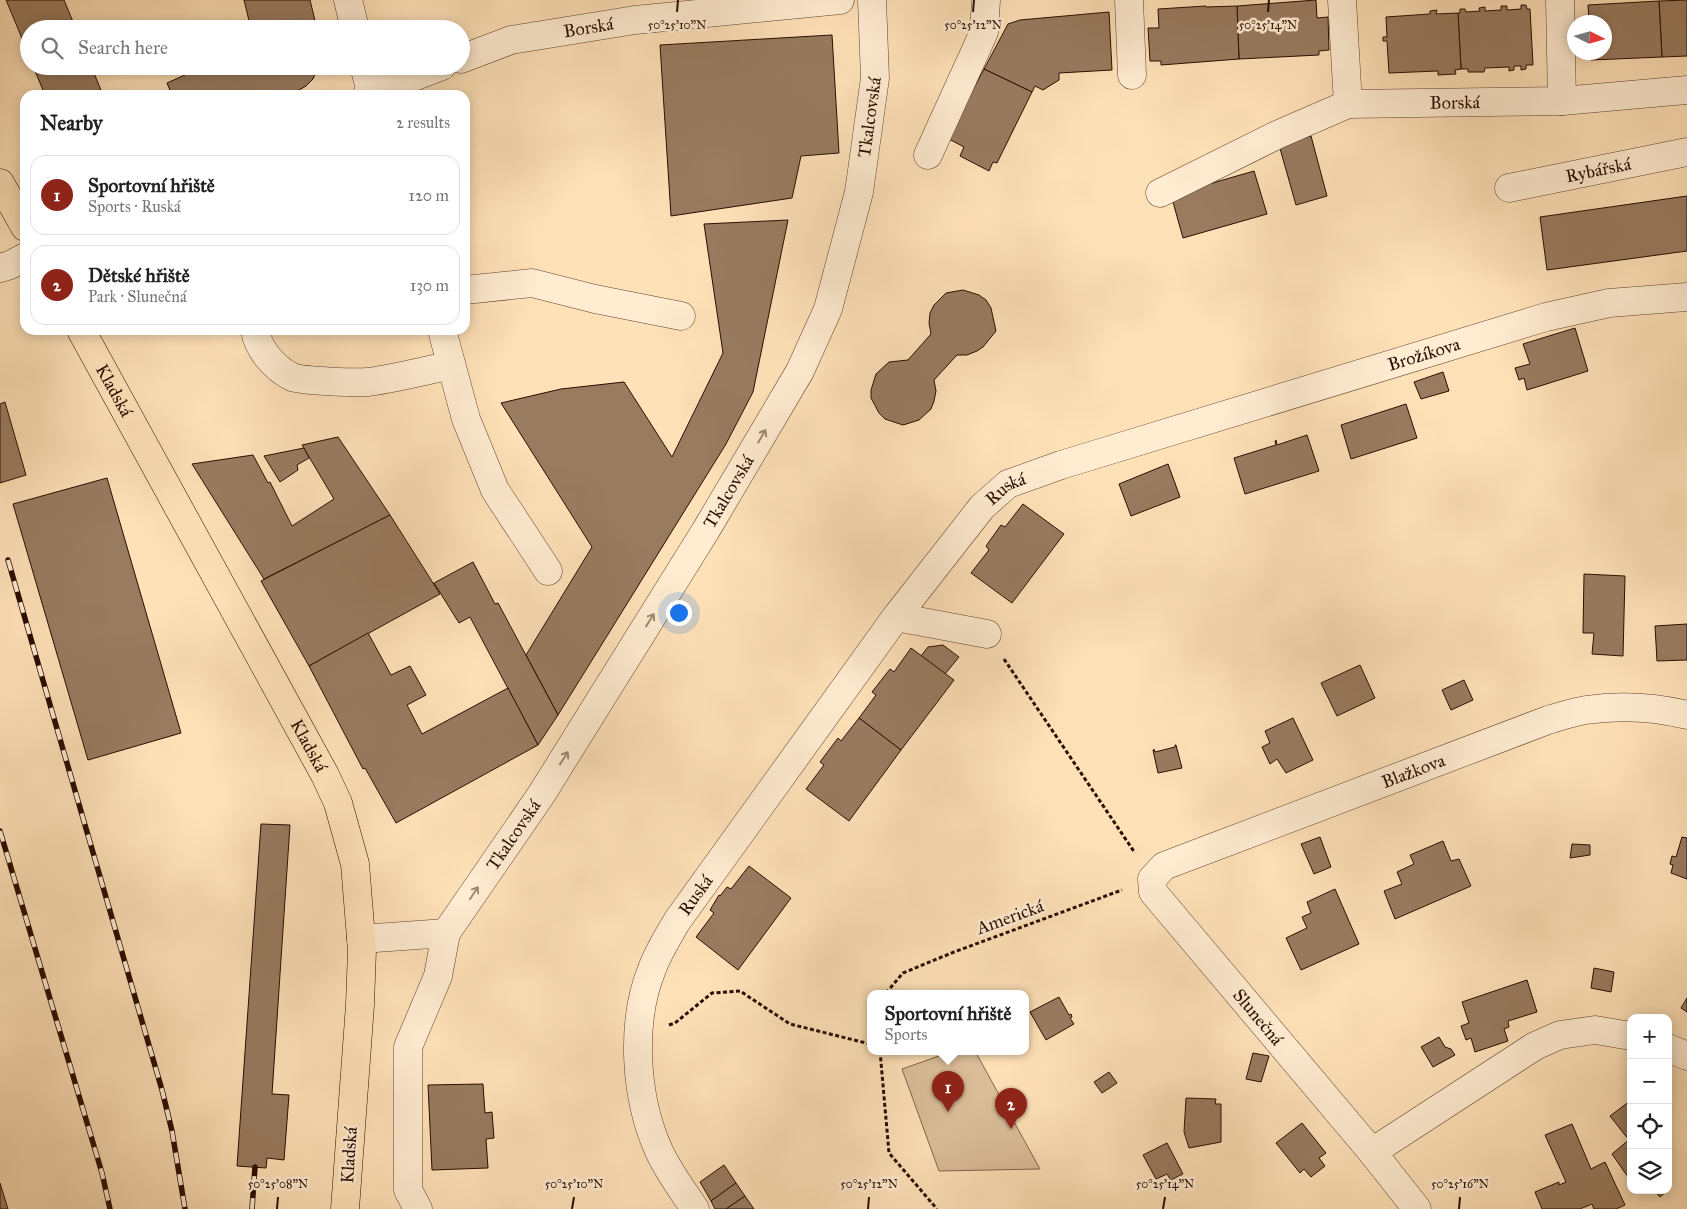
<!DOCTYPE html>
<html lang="en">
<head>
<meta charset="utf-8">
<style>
  body { margin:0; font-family:"IM FELL Great Primer",serif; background:#f2f2f2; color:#222 }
  .controls { position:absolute; right:15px; bottom:15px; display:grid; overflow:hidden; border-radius:10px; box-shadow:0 2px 12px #0003 }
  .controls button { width:45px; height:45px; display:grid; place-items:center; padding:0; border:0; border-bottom:1px solid #e0e0e0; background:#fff; color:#222; font:25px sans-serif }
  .compass { position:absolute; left:1567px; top:15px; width:45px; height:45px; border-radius:50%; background:#fff; box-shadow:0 2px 12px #0003; rotate:95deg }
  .you { position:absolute; left:678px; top:612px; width:18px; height:18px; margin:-12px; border:4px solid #fff; border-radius:50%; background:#1a73e8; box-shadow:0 0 0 8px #1a73e833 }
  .badge { display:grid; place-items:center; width:32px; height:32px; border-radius:50%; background:#8f2418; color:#fff; font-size:16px; font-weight:700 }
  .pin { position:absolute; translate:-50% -41px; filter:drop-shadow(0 1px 2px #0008) }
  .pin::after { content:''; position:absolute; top:26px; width:18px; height:15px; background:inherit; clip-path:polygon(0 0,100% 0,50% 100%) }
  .popup { position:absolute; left:867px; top:990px; width:162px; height:65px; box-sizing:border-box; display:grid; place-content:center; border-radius:10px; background:#fff; filter:drop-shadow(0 1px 4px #0005); font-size:16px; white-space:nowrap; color:#767676 }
  .popup b { font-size:19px; color:#222 }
  .popup::after { content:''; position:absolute; left:50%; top:100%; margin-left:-10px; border:10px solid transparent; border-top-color:#fff }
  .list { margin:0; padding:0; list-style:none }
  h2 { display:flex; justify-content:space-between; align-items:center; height:65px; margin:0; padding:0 20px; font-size:21px }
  h2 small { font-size:16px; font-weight:400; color:#767676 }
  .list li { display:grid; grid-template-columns:32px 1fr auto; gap:15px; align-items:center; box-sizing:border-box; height:80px; margin:0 10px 10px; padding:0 10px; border:1px solid #e0e0e0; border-radius:15px }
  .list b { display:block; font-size:19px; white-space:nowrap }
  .list p { margin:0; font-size:16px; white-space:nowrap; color:#767676 }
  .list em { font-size:16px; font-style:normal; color:#767676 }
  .icon { flex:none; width:28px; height:28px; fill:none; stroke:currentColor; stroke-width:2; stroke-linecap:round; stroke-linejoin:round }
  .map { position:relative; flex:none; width:1687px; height:1209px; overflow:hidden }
  .search { position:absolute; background:#fff; box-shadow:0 2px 12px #0003; left:20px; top:20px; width:450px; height:55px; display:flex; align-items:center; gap:12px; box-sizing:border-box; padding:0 18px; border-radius:28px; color:#767676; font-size:19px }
  .panel { position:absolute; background:#fff; box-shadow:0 2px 12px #0003; left:20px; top:90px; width:450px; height:245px; border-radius:15px }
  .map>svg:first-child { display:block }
</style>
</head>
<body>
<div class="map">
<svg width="1687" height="1209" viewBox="0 0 1687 1209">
  <rect width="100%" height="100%" fill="#ffe1b8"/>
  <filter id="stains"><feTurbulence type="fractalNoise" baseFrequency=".004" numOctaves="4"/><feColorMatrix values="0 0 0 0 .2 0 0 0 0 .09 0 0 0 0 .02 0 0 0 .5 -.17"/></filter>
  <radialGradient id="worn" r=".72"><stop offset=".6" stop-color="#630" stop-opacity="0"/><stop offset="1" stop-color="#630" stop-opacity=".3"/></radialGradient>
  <!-- green -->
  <polygon fill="#dbbd99" stroke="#82644c" points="953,1051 975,1051 1040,1169 939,1171 902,1069"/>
  <!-- building -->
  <g fill="#997b60" stroke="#2a0c00">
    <polygon points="6,0 64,0 76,29 29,29 29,55"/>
    <polygon points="244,0 310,0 317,29 251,29"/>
    <polygon points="1316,0 1317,18 1328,17 1329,50 1319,51 1319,55 1239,59 1237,6"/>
    <polygon points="1687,0 1687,56 1662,57 1659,1"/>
    <polygon points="1659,1 1662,57 1591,60 1590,52 1604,52 1604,22 1589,22 1588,5"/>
    <polygon points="1521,5 1526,5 1527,9 1530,9 1533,65 1526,65 1526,69 1521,70 1521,66 1514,66 1514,70 1509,71 1509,67 1485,68 1484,72 1468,72 1468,69 1461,69 1458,13 1460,13 1460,9 1465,9 1466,12 1480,11 1479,8 1485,7 1485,11 1501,10 1501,6 1507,6 1507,10 1521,9"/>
    <polygon points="1206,6 1206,7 1237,6 1239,59 1161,65 1161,61 1150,61 1148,28 1159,28 1158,9"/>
    <polygon points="1437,10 1436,14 1458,13 1461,69 1455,70 1456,74 1438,75 1438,71 1389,73 1387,41 1383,41 1383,37 1387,37 1386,17 1430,14 1430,11"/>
    <polygon points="1109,12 1112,70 1059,73 1059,80 1043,90 1035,86 1032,92 984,69 1008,24 1020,20"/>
    <polygon points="832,35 839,153 801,156 792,198 671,216 660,45"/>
    <polygon points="33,66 91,66 103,95 45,95"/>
    <polygon points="205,66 318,66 313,79 306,86 290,95 172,95 167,83"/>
    <polygon points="984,69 1032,92 997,163 993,162 989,171 960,156 964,147 947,138"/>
    <polygon points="1311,136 1327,196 1296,205 1279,145"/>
    <polygon points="1254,171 1267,214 1183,238 1171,195"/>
    <polygon points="1687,196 1687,251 1547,270 1540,217"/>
    <polygon points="788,220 753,392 726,444 558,715 526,655 592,547 501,403 561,389 624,382 672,457 723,353 704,224"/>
    <polygon points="963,290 979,295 986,300 991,308 996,331 983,347 977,351 967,355 957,355 934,380 936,391 934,401 931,409 919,420 903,425 885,419 879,413 871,398 871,390 876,374 889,362 908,360 931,334 929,323 930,313 934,305 946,293"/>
    <polygon points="1575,328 1588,371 1527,390 1524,378 1519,380 1515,368 1530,364 1523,344"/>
    <polygon points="1443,372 1449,391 1421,399 1414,382"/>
    <polygon points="5,402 26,475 0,483 0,404"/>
    <polygon points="1406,404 1417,438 1351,459 1341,425"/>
    <polygon points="1307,435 1319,471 1245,494 1234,458 1276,445 1275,441 1276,440 1277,445"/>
    <polygon points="338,437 390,515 264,579 192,464 253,455 268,483 270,482 292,526 334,499 302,445"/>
    <polygon points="304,448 309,458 297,465 298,470 280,482 264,456"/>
    <polygon points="1168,464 1180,497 1131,516 1119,484"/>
    <polygon points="107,478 181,733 88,760 13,504"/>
    <polygon points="1023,504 1064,534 1012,603 971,573 989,550 986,546 1001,525 1005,527"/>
    <polygon points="390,515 440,594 309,666 261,581"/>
    <polygon points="473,562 495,604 498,603 558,715 538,745 470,617 459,623 434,583"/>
    <polygon points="1584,574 1625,576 1623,656 1592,654 1594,633 1583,633"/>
    <polygon points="1687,624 1687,660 1657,661 1655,626"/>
    <polygon points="368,633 391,675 410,666 426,695 407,705 422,734 508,688 538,745 396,823 365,768 363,769 309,666"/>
    <polygon points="943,645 959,657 945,674 921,656 928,647"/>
    <polygon points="911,648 954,680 901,750 859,718 876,695 872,692 890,669 894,672"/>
    <polygon points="1360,665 1375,698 1337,716 1321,683"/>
    <polygon points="1464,680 1473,700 1451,710 1442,690"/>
    <polygon points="859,718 901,750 849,821 806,789 824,765 820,762 838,738 841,741"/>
    <polygon points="1293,718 1313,760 1286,773 1277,759 1270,764 1262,747 1270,743 1265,731"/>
    <polygon points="1175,745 1176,745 1182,768 1158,773 1153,750 1154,749 1155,752 1175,747"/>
    <polygon points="261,824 290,825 272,1094 289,1095 284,1160 267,1158 266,1168 237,1166"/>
    <polygon points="1320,837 1331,867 1314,874 1301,844"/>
    <polygon points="1682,837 1687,838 1687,879 1671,873 1673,865 1670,864 1672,856 1676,857"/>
    <polygon points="1443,841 1451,861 1459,859 1471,886 1395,919 1384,891 1402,884 1397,872 1414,864 1410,855"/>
    <polygon points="1572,844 1590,845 1590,855 1570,858"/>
    <polygon points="749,866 791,898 738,970 696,937 714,913 710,910 719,895 720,896 727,887 731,889"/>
    <polygon points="1335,889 1359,944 1301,970 1286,938 1307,928 1302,917 1311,913 1307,902"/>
    <polygon points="1594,968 1614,972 1611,992 1591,988"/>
    <polygon points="1527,980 1537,1012 1508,1021 1509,1027 1504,1029 1508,1041 1475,1052 1471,1038 1466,1040 1461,1026 1469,1023 1462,1002"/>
    <polygon points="1059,997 1069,1015 1071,1014 1072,1017 1070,1018 1074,1024 1046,1040 1030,1012"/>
    <polygon points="1687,998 1687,1012 1681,1008"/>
    <polygon points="1439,1037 1445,1047 1451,1049 1455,1055 1433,1067 1421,1047"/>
    <polygon points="1253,1053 1269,1056 1261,1082 1246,1079"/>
    <polygon points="1109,1072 1117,1083 1102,1093 1094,1082"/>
    <polygon points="483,1084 485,1113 492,1112 494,1138 486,1139 488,1168 432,1170 428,1085"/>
    <polygon points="1186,1098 1216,1099 1215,1104 1221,1104 1221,1142 1189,1148 1184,1132"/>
    <polygon points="1630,1101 1631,1138 1629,1140 1610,1116"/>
    <polygon points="1302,1123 1326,1153 1319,1158 1325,1166 1311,1177 1304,1169 1300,1173 1276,1143"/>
    <polygon points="1572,1124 1591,1169 1605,1162 1625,1205 1616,1209 1594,1209 1592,1204 1580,1209 1542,1209 1535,1192 1559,1182 1559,1185 1566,1182 1545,1135"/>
    <polygon points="1631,1138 1631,1174 1628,1177 1612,1154"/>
    <polygon points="1167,1143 1183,1174 1171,1180 1167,1174 1156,1179 1143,1155"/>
    <polygon points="724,1165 736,1183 711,1201 700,1182"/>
    <polygon points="0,1183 8,1209 0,1209"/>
    <polygon points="736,1183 745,1196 726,1209 715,1209 711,1201"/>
    <polygon points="1654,1190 1668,1190 1660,1197"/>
    <polygon points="745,1196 754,1209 726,1209"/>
  </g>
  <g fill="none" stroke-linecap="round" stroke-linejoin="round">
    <!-- minor casing -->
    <g stroke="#5f412e" stroke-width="29">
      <g id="minor">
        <polyline points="348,0 355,29"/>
        <polyline points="1129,0 1132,75"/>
        <polyline points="1342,0 1348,104"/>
        <polyline points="1560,0 1562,101"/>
        <path id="s1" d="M461,59l50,-19 124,-20 205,-20"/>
        <polyline points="364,66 372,95"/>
        <polyline points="367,95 442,66"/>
        <polyline points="928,155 984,32 986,0"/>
        <path id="s2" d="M1509,188l178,-36"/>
        <path id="s3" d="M1160,193l119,-59 69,-30 214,-3 125,-11"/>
        <polyline points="0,268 10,265 25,257"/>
        <polyline points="465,290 532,283 595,299 681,316"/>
        <path d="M255,330c3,19 19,38 37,47 9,4 65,6 76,5 28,-4 56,-11 83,-17"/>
        <polyline points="442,330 466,419 495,490 548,571"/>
        <path id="s4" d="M896,617l86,-110 26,-23 53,-19 485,-148 63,-14 78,-6"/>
        <path id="s5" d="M446,933l95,-138 165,-265 94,-159 28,-62 31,-117 16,-114 -3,-78"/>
        <polyline points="361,939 446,933 438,976 408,1047 408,1190 418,1209"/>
        <polyline points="1668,1048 1687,1056"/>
        <polyline points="1372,1152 1535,1046 1560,1035 1595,1030 1631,1036"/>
        <path id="s6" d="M695,1209c-12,-18 -27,-38 -36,-58 -24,-53 -29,-128 -7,-182 6,-17 16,-32 25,-48l219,-304 91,17"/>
        <path id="s7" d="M1417,1209l-45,-57 -219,-260 -1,-13 12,-13 384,-146c13,-4 26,-8 38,-10 34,-5 68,-3 101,5"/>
      </g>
    </g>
    <!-- major casing -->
    <g stroke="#2a0c00" stroke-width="29">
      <g id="major">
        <polyline points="0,183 25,227"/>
        <path id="s8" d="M81,330l244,445 13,28 17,61 7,86 -2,55 -15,204"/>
      </g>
    </g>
    <!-- path -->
    <g stroke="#2a0c00" stroke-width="3" stroke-dasharray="4 2.5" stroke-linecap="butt">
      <polyline points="1004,659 1135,853"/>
      <polyline points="886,993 903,973 954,952 1122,890"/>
      <polyline points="669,1025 675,1023 712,993 740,991 790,1024 870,1044"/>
      <polyline points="880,1051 889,1153 937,1209"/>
    </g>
    <!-- minor -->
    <use href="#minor" stroke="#ffecd1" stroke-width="28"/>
    <!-- major -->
    <use href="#major" stroke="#ffe1b8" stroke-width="28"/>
    <!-- rail casing -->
    <g stroke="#2a0c00" stroke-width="5.5">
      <g id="rail">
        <polyline points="8,560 162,1090 172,1131 185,1209"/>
        <polyline points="0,831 102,1173 110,1209"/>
        <polyline points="252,1209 255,1167"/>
      </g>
    </g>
    <!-- rail -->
    <use href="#rail" stroke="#ffecd1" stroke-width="4" stroke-dasharray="11" stroke-linecap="butt"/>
  </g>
  <!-- one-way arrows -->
  <defs><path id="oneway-shaft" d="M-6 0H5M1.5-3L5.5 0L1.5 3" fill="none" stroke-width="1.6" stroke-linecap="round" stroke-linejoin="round" transform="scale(1.25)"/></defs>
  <g stroke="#9f8773">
    <use href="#oneway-shaft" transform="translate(762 436) rotate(-60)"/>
    <use href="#oneway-shaft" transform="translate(650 620) rotate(-58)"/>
    <use href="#oneway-shaft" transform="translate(564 758) rotate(-58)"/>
    <use href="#oneway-shaft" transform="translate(474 893) rotate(-56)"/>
  </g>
  <!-- ticks -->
  <path fill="none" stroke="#2a0c00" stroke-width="2" d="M677,12l1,-12M973,12l1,-12M1268,12l1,-12M277,1209l1,-12M572,1209l2,-12M868,1209l1,-12M1163,1209l2,-12M1459,1209l1,-12"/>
  <g text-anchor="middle" stroke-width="5" stroke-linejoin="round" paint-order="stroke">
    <!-- street labels -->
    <g font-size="18" fill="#2a0c00" stroke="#ffecd1">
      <text dy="6" stroke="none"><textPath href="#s1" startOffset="132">Borská</textPath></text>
      <text dy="6" stroke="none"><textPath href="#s3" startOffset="315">Borská</textPath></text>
      <text dy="6" stroke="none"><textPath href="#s5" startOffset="929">Tkalcovská</textPath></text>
      <text dy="6" stroke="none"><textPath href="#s2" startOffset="91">Rybářská</textPath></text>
      <text dy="6" stroke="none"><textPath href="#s4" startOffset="610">Brožíkova</textPath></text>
      <text dy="6" stroke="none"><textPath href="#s8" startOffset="69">Kladská</textPath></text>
      <text dy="6" stroke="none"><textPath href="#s5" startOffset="524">Tkalcovská</textPath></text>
      <text dy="6" stroke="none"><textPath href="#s4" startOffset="170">Ruská</textPath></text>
      <text dy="6" stroke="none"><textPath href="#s8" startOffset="474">Kladská</textPath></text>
      <text dy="6" stroke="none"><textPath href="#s7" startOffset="710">Blažkova</textPath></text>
      <text dy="6" stroke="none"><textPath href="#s5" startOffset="119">Tkalcovská</textPath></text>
      <text dy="6" stroke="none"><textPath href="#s6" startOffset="341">Ruská</textPath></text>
      <text transform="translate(1010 917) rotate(-20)" y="6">Americká</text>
      <text transform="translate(1258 1017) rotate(50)" y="6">Slunečná</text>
      <text transform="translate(349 1155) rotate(-86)" y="6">Kladská</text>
    </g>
  </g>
  <g font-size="12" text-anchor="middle" fill="#2a0c00" stroke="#ffecd1" stroke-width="5" stroke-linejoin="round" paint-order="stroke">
    <text x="677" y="29">50°25'10"N</text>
    <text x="973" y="29">50°25'12"N</text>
    <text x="1268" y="29">50°25'14"N</text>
    <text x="278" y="1188">50°25'08"N</text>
    <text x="574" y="1188">50°25'10"N</text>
    <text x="869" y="1188">50°25'12"N</text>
    <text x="1165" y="1188">50°25'14"N</text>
    <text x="1460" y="1188">50°25'16"N</text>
  </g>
  <rect width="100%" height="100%" filter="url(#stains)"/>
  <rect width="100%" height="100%" fill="url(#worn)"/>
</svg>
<div class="controls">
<button>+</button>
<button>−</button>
<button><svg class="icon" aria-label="locate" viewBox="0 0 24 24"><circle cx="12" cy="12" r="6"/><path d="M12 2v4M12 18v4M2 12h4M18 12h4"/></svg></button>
<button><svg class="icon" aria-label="layers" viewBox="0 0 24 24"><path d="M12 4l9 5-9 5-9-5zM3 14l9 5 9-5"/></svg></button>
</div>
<svg class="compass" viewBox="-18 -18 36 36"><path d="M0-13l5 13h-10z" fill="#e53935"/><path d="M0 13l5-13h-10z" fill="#767676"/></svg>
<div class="you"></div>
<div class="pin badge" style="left:948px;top:1112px">1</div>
<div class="popup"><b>Sportovní hřiště</b>Sports</div>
<div class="pin badge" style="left:1011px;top:1129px">2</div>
<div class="search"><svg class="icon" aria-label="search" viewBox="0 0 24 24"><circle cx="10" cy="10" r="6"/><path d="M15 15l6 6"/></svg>Search here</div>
<section class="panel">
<h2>Nearby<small>2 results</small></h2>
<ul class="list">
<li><span class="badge">1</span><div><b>Sportovní hřiště</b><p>Sports · Ruská</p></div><em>120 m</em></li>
<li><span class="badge">2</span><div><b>Dětské hřiště</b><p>Park · Slunečná</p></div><em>130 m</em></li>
</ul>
</section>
</div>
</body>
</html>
